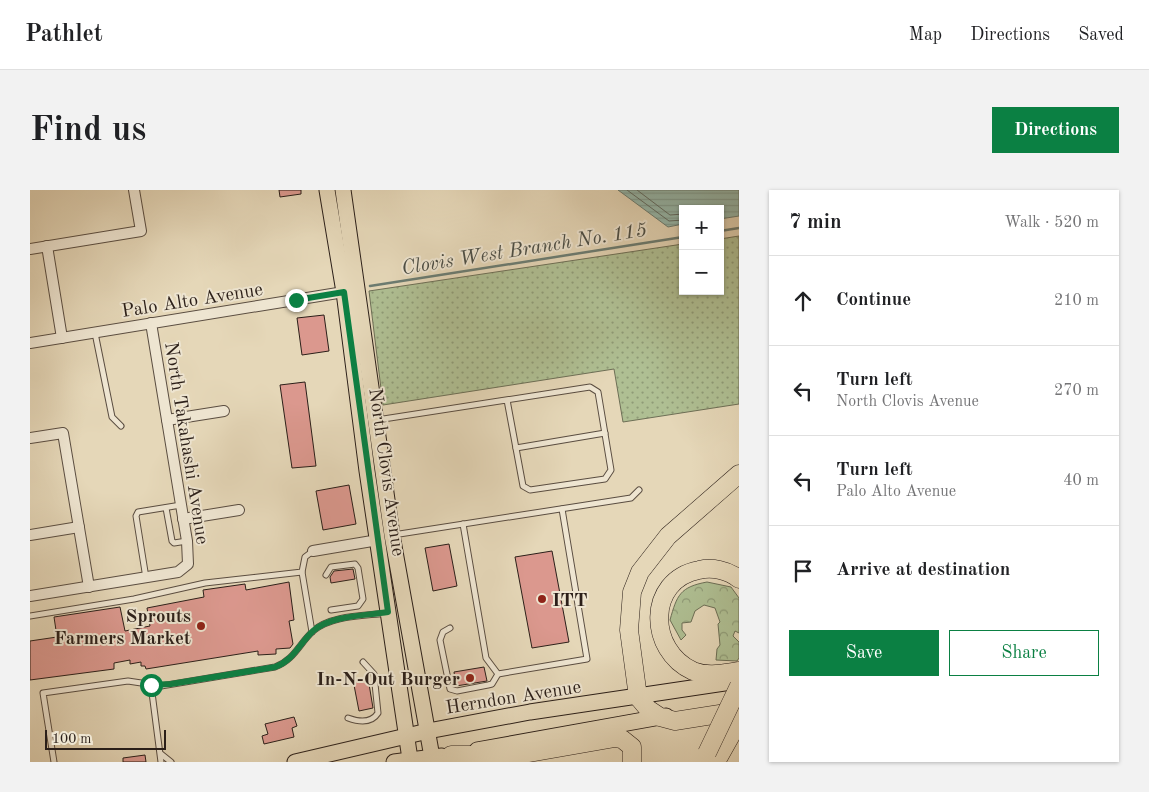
<!DOCTYPE html>
<html lang="en">
<head>
<meta charset="utf-8">
<style>
  body { margin:0; font-family:"Old Standard TT",serif; background:#f2f2f2; color:#202124 }
  .controls { position:absolute; right:15px; top:15px; display:grid; overflow:hidden; border-radius:0px; box-shadow:0 1px 4px #0004 }
  .controls button { width:45px; height:45px; display:grid; place-items:center; padding:0; border:0; border-bottom:1px solid #e0e0e0; background:#fff; color:#202124; font:25px sans-serif }
  .scale { position:absolute; left:15px; bottom:12px; width:121px; box-sizing:border-box; padding-left:5px; border:2px solid #2b1f19; border-top:0; font-size:14px; line-height:18px; white-space:nowrap; color:#2b1f19; -webkit-text-stroke:4px #eee5d1; paint-order:stroke }
  .stop { position:absolute; width:15px; height:15px; margin:-11px; border:4px solid #0b8043; border-radius:50%; background:#fff }
  .stop.end { background:#0b8043; border-color:#fff; box-shadow:0 1px 5px #0008 }
  .list { margin:0; padding:0; list-style:none }
  h2 { display:flex; justify-content:space-between; align-items:center; height:65px; margin:0; padding:0 20px; font-size:21px }
  h2 small { font-size:16px; font-weight:400; color:#757577 }
  .list li { display:grid; grid-template-columns:32px 1fr auto; gap:15px; align-items:center; box-sizing:border-box; height:90px; padding:0 20px; border-top:1px solid #e0e0e0 }
  .list b { display:block; font-size:19px; white-space:nowrap }
  .list p { margin:0; font-size:16px; white-space:nowrap; color:#757577 }
  .list em { font-size:16px; font-style:normal; color:#757577 }
  .actions { display:flex; gap:10px; padding:15px 20px }
  .actions a { flex:1; padding:11px 0; border:1px solid #0b8043; border-radius:0px; text-align:center; font-size:18px; color:#0b8043 }
  .actions .main { background:#0b8043; color:#fff }
  .icon { flex:none; width:28px; height:28px; fill:none; stroke:currentColor; stroke-width:2; stroke-linecap:round; stroke-linejoin:round }
  .map { position:relative; flex:none; width:709px; height:572px; overflow:hidden; border-radius:0px }
  header { display:flex; align-items:center; gap:30px; box-sizing:border-box; height:70px; padding:0 25px; background:#fff; border-bottom:1px solid #e0e0e0 }
  header strong { font-size:24px }
  nav { display:flex; gap:28px; margin-inline-start:auto; font-size:18px }
  .intro { display:flex; align-items:center; justify-content:space-between; box-sizing:border-box; height:120px; padding:0 30px }
  h1 { margin:0; font-size:35px }
  .button { padding:12px 22px; border-radius:0px; background:#0b8043; color:#fff; font-size:18px; font-weight:700 }
  main { display:flex; gap:30px; padding:0 30px }
  aside { flex:1; background:#fff; border-radius:0px; box-shadow:0 1px 4px #0004 }
  .map>svg:first-child { display:block }
</style>
</head>
<body>
<header>
<strong>Pathlet</strong>
<nav><a>Map</a><a>Directions</a><a>Saved</a></nav>
</header>
<div class="intro"><h1>Find us</h1><a class="button">Directions</a></div>
<main>
<div class="map">
<svg width="709" height="572" viewBox="0 0 709 572">
  <defs>
    <pattern id="grass-dots" width="8" height="8" patternUnits="userSpaceOnUse" patternTransform="scale(1.25)"><rect width="8" height="8" fill="#afbf93"/><path d="M2 2h.1M6 6h.1" fill="none" stroke="#8f9b77" stroke-width="1.8" stroke-linecap="round"/></pattern>
    <pattern id="forest-crowns" width="20" height="18" patternUnits="userSpaceOnUse" patternTransform="scale(1.25)"><rect width="20" height="18" fill="#afbf93"/><path d="M2 6a3 3 0 1 1 6 0M12 15a3 3 0 1 1 6 0" fill="none" stroke="#8f9b77"/></pattern>
    <pattern id="water-rules" width="6" height="5" patternUnits="userSpaceOnUse" patternTransform="scale(1.25)"><rect width="6" height="5" fill="#96baae"/><path d="M0 2.5h6" fill="none" stroke="#819f95"/></pattern>
  </defs>
  <rect width="100%" height="100%" fill="#e5d7b8"/>
  <filter id="stains"><feTurbulence type="fractalNoise" baseFrequency=".004" numOctaves="4"/><feColorMatrix values="0 0 0 0 .2 0 0 0 0 .09 0 0 0 0 .02 0 0 0 .5 -.17"/></filter>
  <radialGradient id="worn" r=".72"><stop offset=".6" stop-color="#630" stop-opacity="0"/><stop offset="1" stop-color="#630" stop-opacity=".3"/></radialGradient>
  <!-- grass -->
  <polygon fill="url(#grass-dots)" stroke="#6d6f56" points="709,46 709,214 593,232 584,179 353,215 339,101 653,54 653,101 690,101 690,49"/>
  <!-- forest -->
  <path fill="url(#forest-crowns)" stroke="#6d6f56" d="M677,392l24,5 8,11v35l-4,-2 -2,5 6,6v16l-2,3 -21,-1 1,-11 3,-4 -2,-21 2,-2 -5,-14 -11,-3 -9,6 -4,11 -9,1v7l4,5 -5,5 -11,-20c7,-25 10,-33 37,-38z"/>
  <!-- water -->
  <polygon fill="url(#water-rules)" stroke="#6b7c72" points="588,0 709,0 709,26 690,29 690,19 653,19 653,34 638,37"/>
  <g fill="none" stroke-linecap="round" stroke-linejoin="round">
    <!-- shore -->
    <g stroke="#606c64" stroke-width="1">
      <polyline points="597,0 639,31 653,30"/>
      <polyline points="607,0 640,25 653,24"/>
    </g>
    <!-- stream -->
    <g stroke="#6b7c72" stroke-width="2.5">
      <polyline points="690,41 709,38"/>
      <polyline points="340,96 653,47"/>
    </g>
  </g>
  <!-- building -->
  <g fill="#db988e" stroke="#2b1f19">
    <polygon points="249,0 271,0 271,4 250,7"/>
    <polygon points="294,125 299,161 272,165 267,128"/>
    <polygon points="275,192 286,276 262,278 250,195"/>
    <polygon points="319,295 326,334 293,340 286,301"/>
    <polygon points="419,354 427,396 403,401 395,358"/>
    <polygon points="522,361 539,452 502,458 485,367"/>
    <polygon points="323,379 325,389 301,393 300,387 304,381"/>
    <polygon points="259,392 264,430 259,431 263,454 260,458 246,459 246,464 228,465 228,461 116,479 115,476 111,476 111,472 100,474 100,470 84,473 84,479 0,490 0,451 27,447 24,427 90,417 95,441 120,436 117,418 174,407 173,400 215,394 216,400"/>
    <polygon points="454,477 457,491 426,496 424,482"/>
    <polygon points="338,488 343,518 329,521 323,490"/>
    <polygon points="264,527 267,536 262,538 264,547 234,554 232,546 238,544 235,534"/>
    <polygon points="115,565 116,572 93,572 93,568"/>
  </g>
  <g fill="none" stroke-linecap="round" stroke-linejoin="round">
    <!-- lane casing -->
    <g stroke="#5a4d41" stroke-width="7">
      <g id="lane">
        <polyline points="65,143 82,227 91,236"/>
        <polyline points="347,230 560,197 568,202 581,280 575,289 500,300 493,296 477,210"/>
        <polyline points="486,258 575,243"/>
        <polyline points="136,318 142,351 144,353 157,351"/>
        <polyline points="433,334 456,468 468,484 557,469 532,319"/>
        <polyline points="363,345 601,308 609,300"/>
        <polyline points="272,382 282,442"/>
        <polyline points="296,385 301,377 325,374 328,378 333,409 328,416 301,420"/>
        <polyline points="116,388 106,326 108,322 151,315"/>
        <polyline points="0,426 104,409 175,393 272,382 275,367 283,361"/>
        <polyline points="420,438 413,442 410,450 420,499 427,501 458,495 462,494 468,484"/>
        <polyline points="121,495 131,572"/>
        <path d="M318,528c11,4 23,6 30,-5l-4,-39 -11,-12"/>
        <polyline points="131,564 141,572"/>
        <path d="M24,572l-11,-69 85,-12 33,5 114,-19c19,-7 24,-23 38,-36 18,-16 52,-15 74,-18"/>
      </g>
    </g>
    <!-- street casing -->
    <g stroke="#5a4d41" stroke-width="12">
      <g id="street">
        <polyline points="17,56 32,148"/>
        <polyline points="0,59 111,41 104,0"/>
        <polyline points="0,153 320,101"/>
        <polyline points="137,230 194,221"/>
        <polyline points="0,248 33,243 59,397"/>
        <polyline points="153,329 209,320"/>
        <polyline points="0,345 49,337"/>
        <polyline points="283,361 348,350"/>
        <polyline points="0,406 148,382 158,374 157,351 121,133"/>
      </g>
    </g>
    <!-- primary casing -->
    <g stroke="#2b1f19" stroke-width="17">
      <g id="primary">
        <polyline points="297,0 314,102 337,281 380,569"/>
        <polyline points="313,0 362,345 402,567"/>
        <polyline points="447,560 636,526"/>
        <polyline points="265,572 398,541 500,522 709,491"/>
        <polyline points="364,572 412,566"/>
      </g>
    </g>
    <!-- highway casing -->
    <g stroke="#2b1f19" stroke-width="19">
      <g id="highway">
        <polyline points="709,284 638,346 610,382 602,402 599,440 608,507 618,519 630,527 645,531 709,521"/>
        <path d="M709,389c-11,-9 -27,-12 -40,-9 -53,10 -51,81 -6,101 15,6 31,2 46,0"/>
        <polyline points="421,565 487,565 585,548 592,549 602,557 602,572"/>
        <polyline points="686,572 709,531"/>
      </g>
    </g>
    <!-- lane -->
    <use href="#lane" stroke="#eee5d1" stroke-width="5"/>
    <!-- street -->
    <use href="#street" stroke="#eee5d1" stroke-width="10"/>
    <!-- primary -->
    <use href="#primary" stroke="#e5d7b8" stroke-width="15"/>
    <!-- highway -->
    <use href="#highway" stroke="#e5d7b8" stroke-width="18"/>
    <!-- highway-bridge casing -->
    <g stroke="#2b1f19" stroke-width="19" stroke-linecap="butt">
      <polyline id="highway-bridge" points="677,563 709,496"/>
    </g>
    <!-- highway-bridge -->
    <use href="#highway-bridge" stroke="#e5d7b8" stroke-width="18"/>
  </g>
  <g fill="none" stroke-linecap="round" stroke-linejoin="round">
    <!-- route -->
    <path stroke="#0b8043" stroke-width="6" d="M121,495l20,-1 104,-17c19,-7 24,-23 38,-36 18,-16 52,-15 75,-19l-44,-320 -48,8"/>
  </g>
  <!-- markers -->
  <g fill="#8f2418" stroke="#eee5d1" stroke-width="2">
    <circle cx="512" cy="409" r="5"/>
    <circle cx="171" cy="436" r="5"/>
    <circle cx="440" cy="488" r="5"/>
  </g>
  <g text-anchor="middle" stroke-width="4" stroke-linejoin="round" paint-order="stroke">
    <!-- street labels -->
    <g font-size="19" fill="#2b1f19" stroke="#eee5d1">
      <text transform="translate(162 109) rotate(-9)" y="7">Palo Alto Avenue</text>
      <text transform="translate(158 253) rotate(81)" y="7">North Takahashi Avenue</text>
      <text transform="translate(358 282) rotate(82)" y="7">North Clovis Avenue</text>
      <text transform="translate(483 506) rotate(-9)" y="7">Herndon Avenue</text>
    </g>
    <!-- poi labels -->
    <g font-size="19" font-weight="bold" fill="#2b1f19" stroke="#eee5d1" text-anchor="end">
      <text x="522" y="416" text-anchor="start">ITT</text>
      <text x="161" y="432">Sprouts<tspan x="161" dy="22">Farmers Market</tspan></text>
      <text x="430" y="495">In-N-Out Burger</text>
    </g>
    <!-- water labels -->
    <g font-size="20" font-style="italic" fill="#4b4e46" stroke="#eee5d1">
      <text transform="translate(494 58) rotate(-9)" y="7">Clovis West Branch No. 115</text>
    </g>
  </g>
  <rect width="100%" height="100%" filter="url(#stains)"/>
  <rect width="100%" height="100%" fill="url(#worn)"/>
</svg>
<div class="controls">
<button>+</button>
<button>−</button>
</div>
<div class="scale">100 m</div>
<div class="stop" style="left:121px;top:495px"></div>
<div class="stop end" style="left:266px;top:110px"></div>
</div>
<aside>
<h2>7 min<small>Walk · 520 m</small></h2>
<ul class="list">
<li><svg class="icon" aria-label="ahead" viewBox="0 0 24 24"><path d="M12 20V5M6 11l6-6 6 6"/></svg><div><b>Continue</b></div><em>210 m</em></li>
<li><svg class="icon" aria-label="left" viewBox="0 0 24 24"><path d="M17 20v-9H6M10 6l-5 5 5 5"/></svg><div><b>Turn left</b><p>North Clovis Avenue</p></div><em>270 m</em></li>
<li><svg class="icon" aria-label="left" viewBox="0 0 24 24"><path d="M17 20v-9H6M10 6l-5 5 5 5"/></svg><div><b>Turn left</b><p>Palo Alto Avenue</p></div><em>40 m</em></li>
<li><svg class="icon" aria-label="arrive" viewBox="0 0 24 24"><path d="M6 21V4h12l-3 4 3 4H6"/></svg><div><b>Arrive at destination</b></div></li>
</ul>
<div class="actions"><a class="main">Save</a><a>Share</a></div>
</aside>
</main>
</body>
</html>
